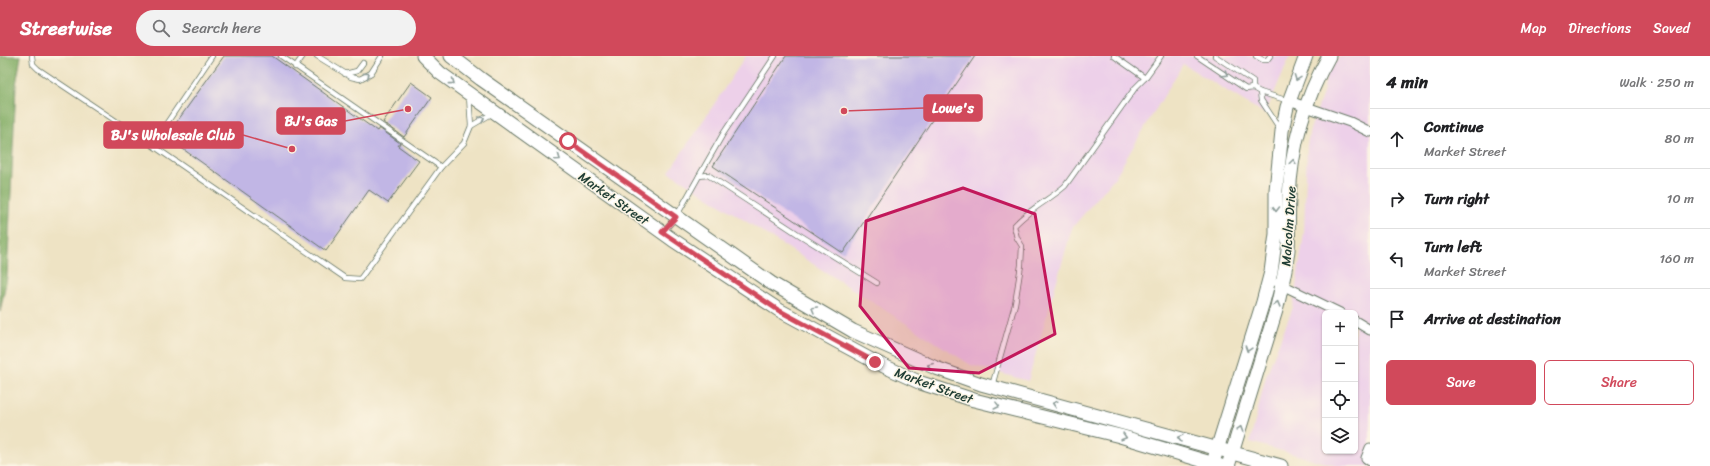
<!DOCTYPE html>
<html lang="en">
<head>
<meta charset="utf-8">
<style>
  body { margin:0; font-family:Sriracha,sans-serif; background:#f2f2f2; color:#202124 }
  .controls { position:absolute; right:12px; bottom:12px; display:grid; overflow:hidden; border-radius:6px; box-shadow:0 1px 3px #0004 }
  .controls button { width:36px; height:36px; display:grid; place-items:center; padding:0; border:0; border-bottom:1px solid #e0e0e0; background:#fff; color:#202124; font:20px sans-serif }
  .stop { position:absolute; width:12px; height:12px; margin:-9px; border:3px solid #d1495b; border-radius:50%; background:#fff }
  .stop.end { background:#d1495b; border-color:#fff; box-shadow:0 1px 4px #0008 }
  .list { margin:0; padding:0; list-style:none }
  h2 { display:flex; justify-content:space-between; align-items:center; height:52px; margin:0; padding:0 16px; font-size:17px }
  h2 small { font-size:13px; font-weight:400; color:#757577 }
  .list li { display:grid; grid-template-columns:26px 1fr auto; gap:12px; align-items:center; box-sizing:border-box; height:60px; padding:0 16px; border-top:1px solid #e0e0e0 }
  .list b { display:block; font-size:15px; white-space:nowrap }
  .list p { margin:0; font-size:13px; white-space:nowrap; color:#757577 }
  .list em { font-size:13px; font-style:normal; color:#757577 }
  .actions { display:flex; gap:8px; padding:12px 16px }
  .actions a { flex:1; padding:9px 0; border:1px solid #d1495b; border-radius:6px; text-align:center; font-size:14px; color:#d1495b }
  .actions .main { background:#d1495b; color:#fff }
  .icon { flex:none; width:22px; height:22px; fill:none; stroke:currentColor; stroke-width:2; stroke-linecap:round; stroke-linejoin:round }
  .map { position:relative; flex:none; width:1370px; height:410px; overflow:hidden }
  header { display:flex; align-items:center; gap:24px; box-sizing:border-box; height:56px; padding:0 20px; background:#d1495b; color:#fff }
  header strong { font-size:19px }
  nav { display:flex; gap:22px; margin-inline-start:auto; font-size:14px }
  .search { width:280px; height:36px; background:#f2f2f2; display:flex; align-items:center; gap:10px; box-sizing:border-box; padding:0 14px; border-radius:22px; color:#757577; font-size:15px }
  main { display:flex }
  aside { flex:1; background:#fff }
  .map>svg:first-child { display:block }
</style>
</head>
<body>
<header>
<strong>Streetwise</strong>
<div class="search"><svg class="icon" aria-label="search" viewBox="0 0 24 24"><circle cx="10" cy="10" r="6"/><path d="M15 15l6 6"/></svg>Search here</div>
<nav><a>Map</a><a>Directions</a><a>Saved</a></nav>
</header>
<main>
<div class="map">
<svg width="1370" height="410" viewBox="0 0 1370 410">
  <rect width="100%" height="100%" fill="#fcf5e5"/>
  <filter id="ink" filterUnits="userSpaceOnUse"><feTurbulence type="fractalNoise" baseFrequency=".025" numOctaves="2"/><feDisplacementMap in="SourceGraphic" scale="8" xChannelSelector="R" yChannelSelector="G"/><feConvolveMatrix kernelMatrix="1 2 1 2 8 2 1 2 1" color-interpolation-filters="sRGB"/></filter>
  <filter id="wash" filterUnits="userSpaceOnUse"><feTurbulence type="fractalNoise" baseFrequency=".012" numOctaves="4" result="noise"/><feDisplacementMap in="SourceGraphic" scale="16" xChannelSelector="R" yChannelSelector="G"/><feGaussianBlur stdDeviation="0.9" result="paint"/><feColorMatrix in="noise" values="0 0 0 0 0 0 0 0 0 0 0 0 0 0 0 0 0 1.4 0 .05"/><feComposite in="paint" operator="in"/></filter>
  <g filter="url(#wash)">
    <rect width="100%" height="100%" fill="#eee3c4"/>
    <!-- built -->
    <g fill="#edd0e9" fill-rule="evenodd">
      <polygon points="746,0 1290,0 1265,58 1183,8 1115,121 1072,172 1028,325 971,309 669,116"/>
      <path d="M1340,0h30v410h-34l-86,-24 16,-66 27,-69 11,-74 3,-88 3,-15 13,-37 4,-19zM1325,257h30v138h-30z"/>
    </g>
    <!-- forest -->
    <polygon fill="#7eaa61" stroke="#4e744a" points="0,0 21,0 16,29 7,221 0,256"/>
    <g id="blocks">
      <!-- building -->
      <g fill="#c1b6e5">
        <polygon points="224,0 272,0 377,75 379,72 400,87 398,90 419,105 388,147 369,134 326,195 166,81"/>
        <polygon points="786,0 975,0 843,197 713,110"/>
        <polygon points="411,26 432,41 404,81 383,66"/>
      </g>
    </g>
  </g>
  <g filter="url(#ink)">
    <use href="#blocks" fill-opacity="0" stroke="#677766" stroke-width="1"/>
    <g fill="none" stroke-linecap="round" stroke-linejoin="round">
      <!-- lane casing -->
      <g stroke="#677766" stroke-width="6">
        <g id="lane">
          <polyline points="32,0 33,8 38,13 152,89 345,222 360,223 441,111"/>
          <polyline points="281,0 441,111 464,87 471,70 469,40"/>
          <polyline points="317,0 351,21 360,23 371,17 382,0"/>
          <polyline points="1114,0 1145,22 1161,0"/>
          <polyline points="1197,0 1246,33 1253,32 1260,36 1289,45"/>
          <polyline points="1215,0 1253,25 1253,32"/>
          <polyline points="1256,0 1263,4 1267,4 1270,0"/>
          <polyline points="295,11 303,0"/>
          <polyline points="345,18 357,15 363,7"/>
          <polyline points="1260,36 1261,44 1280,73"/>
          <polyline points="471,70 493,57"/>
          <polyline points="152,89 212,0"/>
          <polyline points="699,120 723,78 775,0"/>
          <polyline points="664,175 676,161 699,120 708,119 798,178 877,227"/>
          <path d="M992,330l23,-82 6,-39 1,-19 -5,-8 -3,-12c14,-16 35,-26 51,-40l70,-98 10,-10"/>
        </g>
      </g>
      <!-- street casing -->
      <g stroke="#677766" stroke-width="11">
        <g id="street">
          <polyline points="1289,45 1350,66 1370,76"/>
          <polyline points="1278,227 1340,257"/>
          <polyline points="1355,265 1370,274"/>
          <polyline points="1370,392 1366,402 1370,405"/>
        </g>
      </g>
      <!-- secondary casing -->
      <g stroke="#677766" stroke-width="15">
        <g id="secondary">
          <polyline points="423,0 440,17 673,184 779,254 875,306 921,327 974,344 1120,380 1221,410"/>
          <polyline points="451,0 481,23 771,227 853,275 936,312 981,328 1281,410"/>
          <polyline points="1215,400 1263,246 1271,216 1276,178 1276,134 1282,75 1287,51 1306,0"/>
          <path d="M1228,410l49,-159c4,-18 9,-38 11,-57 1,-17 0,-34 1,-52 2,-50 15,-98 40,-142"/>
        </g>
      </g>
      <!-- lane -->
      <use href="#lane" stroke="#fff" stroke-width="4.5"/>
      <!-- street -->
      <use href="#street" stroke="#fff" stroke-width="9"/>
      <!-- secondary -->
      <use href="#secondary" stroke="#fff" stroke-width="13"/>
    </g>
    <!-- one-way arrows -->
    <defs><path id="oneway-chevron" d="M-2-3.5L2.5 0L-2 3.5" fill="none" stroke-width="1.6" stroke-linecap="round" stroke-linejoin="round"/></defs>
    <g stroke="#8f9e9a">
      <use href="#oneway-chevron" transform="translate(1225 18) rotate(34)"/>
      <use href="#oneway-chevron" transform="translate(367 19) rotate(-37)"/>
      <use href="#oneway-chevron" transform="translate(1297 22) rotate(111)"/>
      <use href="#oneway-chevron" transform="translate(452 26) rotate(36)"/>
      <use href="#oneway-chevron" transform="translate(482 63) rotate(-30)"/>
      <use href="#oneway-chevron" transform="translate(558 102) rotate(35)"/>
      <use href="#oneway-chevron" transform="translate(1293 106) rotate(-83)"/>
      <use href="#oneway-chevron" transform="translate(1276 153) rotate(90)"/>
      <use href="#oneway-chevron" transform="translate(1277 248) rotate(-75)"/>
      <use href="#oneway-chevron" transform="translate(814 253) rotate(-150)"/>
      <use href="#oneway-chevron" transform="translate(1248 293) rotate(108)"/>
      <use href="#oneway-chevron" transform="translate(930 310) rotate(-157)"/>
      <use href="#oneway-chevron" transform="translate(1055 348) rotate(-165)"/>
      <use href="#oneway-chevron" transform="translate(997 350) rotate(14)"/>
      <use href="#oneway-chevron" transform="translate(1240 373) rotate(-73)"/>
      <use href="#oneway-chevron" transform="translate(1124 381) rotate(16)"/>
      <use href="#oneway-chevron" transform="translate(1180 382) rotate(-165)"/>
    </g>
  </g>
  <g fill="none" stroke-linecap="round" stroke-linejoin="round" filter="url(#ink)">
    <!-- route -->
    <polyline stroke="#d1495b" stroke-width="5" points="568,85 676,161 662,176 778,254 875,306"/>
  </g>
  <!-- marked area -->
  <path fill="#c2185b" fill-opacity="0.2" stroke="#c2185b" stroke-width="3" stroke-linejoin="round" d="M963,132l72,26 20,120 -76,39 -70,-5 -49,-62 6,-85z"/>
  <g text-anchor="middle" stroke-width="3" stroke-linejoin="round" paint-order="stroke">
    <!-- street labels -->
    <g font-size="13" fill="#1f3d34" stroke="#fcf5e5">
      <text transform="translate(614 142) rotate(35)" y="5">Market Street</text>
      <text transform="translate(1288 170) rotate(-86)" y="5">Malcolm Drive</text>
      <text transform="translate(934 329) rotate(20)" y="5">Market Street</text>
    </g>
  </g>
  <!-- callouts -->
  <path fill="none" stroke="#d1495b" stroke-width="1.5" d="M844 55L924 52M408 53L345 65M292 93L243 79"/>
  <g fill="#d1495b" stroke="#fcf5e5" stroke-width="1.5">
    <circle cx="844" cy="55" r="4"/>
    <circle cx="408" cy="53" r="4"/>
    <circle cx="292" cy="93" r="4"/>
  </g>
  <g fill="#d1495b" stroke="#d1495b" stroke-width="1.5">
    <rect x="924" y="39" width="58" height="26" rx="4"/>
    <rect x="277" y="52" width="68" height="26" rx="4"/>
    <rect x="104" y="66" width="139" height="26" rx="4"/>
  </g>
  <g font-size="14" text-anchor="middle" font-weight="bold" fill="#fff">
    <text x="953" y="57">Lowe's</text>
    <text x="311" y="70">BJ's Gas</text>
    <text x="173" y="84">BJ's Wholesale Club</text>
  </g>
</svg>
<div class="controls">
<button>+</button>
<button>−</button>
<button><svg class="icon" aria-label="locate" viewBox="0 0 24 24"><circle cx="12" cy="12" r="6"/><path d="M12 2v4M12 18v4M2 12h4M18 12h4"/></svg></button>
<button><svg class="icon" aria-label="layers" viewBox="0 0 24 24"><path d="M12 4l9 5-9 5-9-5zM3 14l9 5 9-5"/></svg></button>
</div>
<div class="stop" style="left:568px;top:85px"></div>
<div class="stop end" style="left:875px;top:306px"></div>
</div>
<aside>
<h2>4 min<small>Walk · 250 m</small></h2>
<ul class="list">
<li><svg class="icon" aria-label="ahead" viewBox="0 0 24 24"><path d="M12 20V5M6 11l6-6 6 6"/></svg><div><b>Continue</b><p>Market Street</p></div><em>80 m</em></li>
<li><svg class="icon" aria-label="right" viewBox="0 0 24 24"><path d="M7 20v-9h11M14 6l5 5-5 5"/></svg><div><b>Turn right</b></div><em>10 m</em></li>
<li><svg class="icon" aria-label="left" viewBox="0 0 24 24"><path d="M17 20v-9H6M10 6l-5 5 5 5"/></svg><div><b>Turn left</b><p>Market Street</p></div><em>160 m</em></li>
<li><svg class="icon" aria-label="arrive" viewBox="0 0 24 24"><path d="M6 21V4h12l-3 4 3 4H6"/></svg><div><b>Arrive at destination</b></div></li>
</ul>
<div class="actions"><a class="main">Save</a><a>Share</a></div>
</aside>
</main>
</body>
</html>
